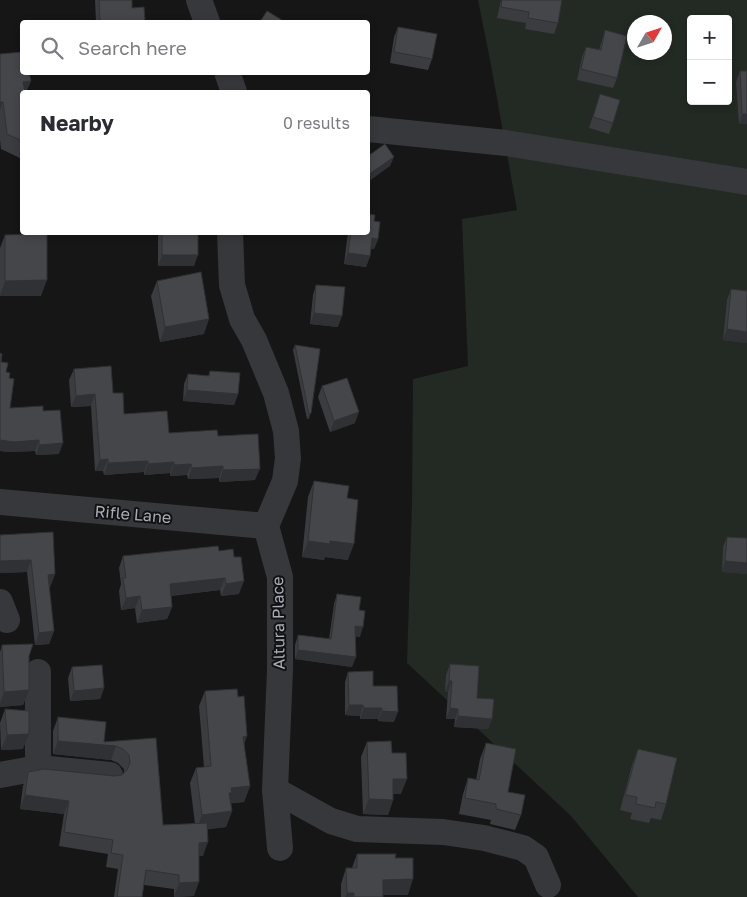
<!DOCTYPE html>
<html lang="en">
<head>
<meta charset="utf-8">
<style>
  body { margin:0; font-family:"Golos Text",sans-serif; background:#f7f7f7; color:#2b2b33 }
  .controls { position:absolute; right:15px; top:15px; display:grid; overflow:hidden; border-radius:5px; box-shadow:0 2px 8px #0003 }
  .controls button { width:45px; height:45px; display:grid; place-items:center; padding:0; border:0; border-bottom:1px solid #e1e1e2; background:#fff; color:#2b2b33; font:25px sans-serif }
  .compass { position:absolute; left:627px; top:15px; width:45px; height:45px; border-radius:50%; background:#fff; box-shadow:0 2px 8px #0003; rotate:51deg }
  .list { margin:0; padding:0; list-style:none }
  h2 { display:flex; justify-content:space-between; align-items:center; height:65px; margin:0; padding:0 20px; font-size:21px }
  h2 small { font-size:16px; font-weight:400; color:#7c7c81 }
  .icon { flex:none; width:28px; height:28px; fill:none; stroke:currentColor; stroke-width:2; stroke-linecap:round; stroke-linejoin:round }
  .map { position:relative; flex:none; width:747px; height:897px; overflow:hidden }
  .search { position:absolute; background:#fff; box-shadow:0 2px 8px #0003; left:20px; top:20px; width:350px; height:55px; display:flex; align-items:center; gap:12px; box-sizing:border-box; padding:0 18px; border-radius:5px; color:#7c7c81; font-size:19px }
  .panel { position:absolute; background:#fff; box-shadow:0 2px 8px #0003; left:20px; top:90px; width:350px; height:145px; border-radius:5px }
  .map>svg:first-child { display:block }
</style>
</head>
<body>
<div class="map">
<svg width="747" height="897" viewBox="0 0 747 897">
  <rect width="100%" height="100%" fill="#161617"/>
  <!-- green -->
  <path fill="#222a23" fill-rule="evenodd" d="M478,0h269v897h-109l-67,-81 -164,-153 5,-158 1,-126 55,-13 -6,-147 55,-9 -26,-145zM691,19h37v82h-37zM634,22h30v30h-30z"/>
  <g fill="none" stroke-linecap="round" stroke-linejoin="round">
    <!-- minor -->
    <g stroke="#37383c" stroke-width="26">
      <polyline points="199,0 207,22"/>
      <polyline points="227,72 234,92"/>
      <polyline points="368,129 506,143 747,182"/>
      <polyline points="230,232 232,285 242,319 254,340 276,393 286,431 288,458 285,481 266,526 280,577 280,670 275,790 280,848"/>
      <polyline points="0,502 266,526"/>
      <polyline points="0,602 7,620"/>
      <polyline points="38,768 38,672"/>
      <polyline points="0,775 38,768 110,775"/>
      <polyline points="275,790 331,821 357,829 443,832 484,838 523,848 536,857 548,885"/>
    </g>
  </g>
  <!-- wall -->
  <g fill="#3b3c40">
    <polygon points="95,0 132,0 132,8 145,22 96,22"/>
    <polygon points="501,0 562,0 558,23 554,34 525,29 526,23 497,18"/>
    <polygon points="398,27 432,59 428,70 390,63 394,37"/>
    <polygon points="605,30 617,78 613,88 577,80 582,57 586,47 599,50"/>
    <polygon points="0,54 31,81 26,92 22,92 22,159 1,149 0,140"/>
    <polygon points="740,71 747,124 739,124 736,82"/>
    <polygon points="600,94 613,123 609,134 589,128"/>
    <polygon points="374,221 378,239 374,249 371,249 370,256 366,267 344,264 348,232 368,232"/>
    <polygon points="159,232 198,232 194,266 158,266 158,235"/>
    <polygon points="5,235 41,296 0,296 0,248"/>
    <polygon points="157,281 204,334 160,342 151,296"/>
    <polygon points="316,285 338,327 310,324 313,295"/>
    <polygon points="731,289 747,291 747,343 723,340 727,300"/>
    <polygon points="295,345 320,349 309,419 307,419 293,350"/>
    <polygon points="0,353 1,362 9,378 10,408 43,411 59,454 36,455 35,451 10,452 0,451"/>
    <polygon points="74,369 113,393 124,414 169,433 218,436 255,480 219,482 219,478 188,479 187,475 170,476 170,473 144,475 144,472 104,475 103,471 95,471 91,406 71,407 69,380"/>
    <polygon points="210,371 238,394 234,405 183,401 184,384 188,374 208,376"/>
    <polygon points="322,386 355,423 330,432 318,397"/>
    <polygon points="314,481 347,498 348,560 325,557 324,560 302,557 308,497"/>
    <polygon points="0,535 55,574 50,587 49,587 54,631 49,644 35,645 27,572 0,573"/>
    <polygon points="727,537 747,538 747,577 747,574 722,572 723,547"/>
    <polygon points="219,551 239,594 221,596 220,590 171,596 172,607 167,619 137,623 135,608 121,610 119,591 121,584 119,568 123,556"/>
    <polygon points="337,594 359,610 360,637 355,636 352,667 295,659 295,645 298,635 329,639 334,604"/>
    <polygon points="2,645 29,690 23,705 0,707 0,652"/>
    <polygon points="450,664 492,719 488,729 454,727 455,719 446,719 448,692 445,692 446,675"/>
    <polygon points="72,667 104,688 100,699 70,701 68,678"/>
    <polygon points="348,672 394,722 378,721 378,719 360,719 360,716 345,715 345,682"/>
    <polygon points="205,691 244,745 250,786 244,802 231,803 232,811 226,827 208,829 203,856 199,856 194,896 174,897 174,889 144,885 142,897 114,897 118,869 106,867 108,854 59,846 64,814 20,809 23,786 28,772 114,776 122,775 124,772 124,769 118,763 111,760 53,754 53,731 58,717 104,742 156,738 163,825 195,824 190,783 196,768 204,767 199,706"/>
    <polygon points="5,709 23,749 1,750 0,723"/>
    <polygon points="367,742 392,753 401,794 393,794 393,800 388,815 363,814 361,757"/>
    <polygon points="486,743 508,792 521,815 515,830 490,824 491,820 459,814 463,794 468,778 476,780 480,759"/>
    <polygon points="638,749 666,804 661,820 651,818 649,823 630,819 632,813 620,810 632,765"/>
    <polygon points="357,854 395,858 408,895 383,895 383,897 341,897 341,884 346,868 352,868"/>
  </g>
  <!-- shaded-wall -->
  <g fill="#303134">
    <polygon points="31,81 26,92 22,92 23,82"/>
    <polygon points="0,102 3,102 0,110"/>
    <polygon points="742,114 747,114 747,124 739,124"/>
    <polygon points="394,157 390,166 368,182 368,175"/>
    <polygon points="372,238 378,239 374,249 368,249"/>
    <polygon points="348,253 370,256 366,267 344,264"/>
    <polygon points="162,255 198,255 194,266 158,266"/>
    <polygon points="47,280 41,296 0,296 5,281"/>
    <polygon points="314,313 342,316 338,327 310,324"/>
    <polygon points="209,319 204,334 160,342 165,327"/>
    <polygon points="727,329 747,332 747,343 723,340"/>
    <polygon points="187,390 238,394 234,405 183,401"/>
    <polygon points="95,394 91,406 71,407 76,396"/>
    <polygon points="359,412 355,423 330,432 334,421"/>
    <polygon points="311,413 309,419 307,419 309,414"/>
    <polygon points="0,440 39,440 35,451 10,452 0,451"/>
    <polygon points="63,443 59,454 36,455 39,445"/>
    <polygon points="108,459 103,471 95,471 100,460"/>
    <polygon points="148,461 144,472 104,475 108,463"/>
    <polygon points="174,462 170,473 144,475 148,464"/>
    <polygon points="191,464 187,475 170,476 174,465"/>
    <polygon points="223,466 219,478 188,479 192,468"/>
    <polygon points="260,469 255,480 219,482 223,470"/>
    <polygon points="308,541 330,541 354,544 348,560 325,557 324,560 302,557"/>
    <polygon points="31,560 27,572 0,573 0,561"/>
    <polygon points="725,561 747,563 747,574 722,572"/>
    <polygon points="55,574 50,587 44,587 48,575"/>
    <polygon points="225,578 220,590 166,596 170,584"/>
    <polygon points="244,581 239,594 221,596 226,584"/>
    <polygon points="140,596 135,608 121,610 126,598"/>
    <polygon points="172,607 167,619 137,623 142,610"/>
    <polygon points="355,626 363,627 360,637 352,636"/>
    <polygon points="54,631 49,644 35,645 39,633"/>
    <polygon points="298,650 356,657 352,667 295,659"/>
    <polygon points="449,681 452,681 448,692 445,692"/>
    <polygon points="104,688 100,699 70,701 74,691"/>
    <polygon points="29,690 23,705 0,707 0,704 4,692"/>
    <polygon points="349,705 363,705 360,716 345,715"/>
    <polygon points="364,708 382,708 378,719 360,719"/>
    <polygon points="450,708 458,709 455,719 446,719"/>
    <polygon points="382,711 398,712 394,722 378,721"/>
    <polygon points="458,716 492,719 488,729 454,727"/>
    <polygon points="29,734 23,749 1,750 7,735"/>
    <polygon points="247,736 242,752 243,737"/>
    <polygon points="58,741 116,746 111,760 53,754"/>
    <polygon points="393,779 407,779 401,794 387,794"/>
    <polygon points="250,786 244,802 228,804 224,808 231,788"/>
    <polygon points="25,795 69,801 64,814 20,809"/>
    <polygon points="369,799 393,800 388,815 363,814"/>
    <polygon points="232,811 226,827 196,831 202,815"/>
    <polygon points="208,842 203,856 194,856 199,843"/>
    <polygon points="413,879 408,895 378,895 383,880"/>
    <polygon points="199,882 194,896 174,897 179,883"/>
    <polygon points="347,893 354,893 353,897 345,897"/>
  </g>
  <!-- building -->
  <g fill="#45464a" stroke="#303134">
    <polygon points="99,0 132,0 132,8 144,7 145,22 100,22"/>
    <polygon points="502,0 562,0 558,23 528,18 529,12 501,7"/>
    <polygon points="267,11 285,22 260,22"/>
    <polygon points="398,27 437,34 432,59 394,52"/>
    <polygon points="605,30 627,36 617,78 581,69 586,47 601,50"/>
    <polygon points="22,52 22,72 29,72 31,81 23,82 25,92 22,92 22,141 7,134 3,102 0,102 0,54"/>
    <polygon points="740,71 747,71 747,114 742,114"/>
    <polygon points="600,94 620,100 613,123 593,117"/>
    <polygon points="385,144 394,157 368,175 368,156"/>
    <polygon points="368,214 375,215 374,221 380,222 378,239 372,238 370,256 348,253 351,232 368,232"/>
    <rect x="162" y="232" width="36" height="23"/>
    <polygon points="47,234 47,280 5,281 5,235"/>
    <polygon points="201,272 209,319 165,327 157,281"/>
    <polygon points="316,285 345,287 342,316 314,313"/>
    <polygon points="731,289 747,291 747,332 727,329"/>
    <polygon points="295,345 320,349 311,413 309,414"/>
    <polygon points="0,353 2,354 1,362 8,363 6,372 10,373 9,378 14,379 10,408 43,406 43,411 60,410 63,443 39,445 39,440 14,442 0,440"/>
    <polygon points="111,366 113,393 123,393 124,414 167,411 169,433 217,430 218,436 258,434 260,469 223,470 223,466 192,468 191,464 174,465 174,462 148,464 148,461 108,463 108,459 100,460 95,394 76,396 74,369"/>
    <polygon points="210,371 240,373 238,394 187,390 188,374 209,376"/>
    <polygon points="347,378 359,412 334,421 322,386"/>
    <polygon points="314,481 349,486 347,498 358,500 354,544 330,541 330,544 308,541"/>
    <polygon points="53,532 55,574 48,575 54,631 39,633 31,560 0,561 0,535"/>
    <polygon points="727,537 747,538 747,563 725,561"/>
    <polygon points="218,546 219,551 233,549 234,557 241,557 244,581 226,584 225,578 170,584 172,607 142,610 140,596 126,598 123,578 126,578 123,556"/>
    <polygon points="337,594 361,597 359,610 365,611 363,627 355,626 356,657 298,650 298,635 331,639"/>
    <polygon points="33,644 29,656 29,690 4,692 2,645"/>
    <polygon points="450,664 479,666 477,698 494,699 492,719 458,716 458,709 450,708 452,681 449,681"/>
    <polygon points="102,665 104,688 74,691 72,667"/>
    <polygon points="373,671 373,686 397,686 398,712 382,711 382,708 364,708 363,705 349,705 348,672"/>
    <polygon points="237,689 238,697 244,696 247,736 243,737 250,786 231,788 232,793 229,793 232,811 202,815 196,768 211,766 205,691"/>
    <polygon points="5,709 29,711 29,734 7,735"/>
    <polygon points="58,717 106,722 104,742 156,738 163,825 207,823 208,842 199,843 199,882 179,883 179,875 146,870 142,897 117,897 123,855 111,853 113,840 64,832 69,801 25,795 28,772 44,769 114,776 122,775 127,770 130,763 129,755 123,749 116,746 58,741"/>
    <polygon points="391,741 392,753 406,753 407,779 393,779 393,800 369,799 367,742"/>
    <polygon points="486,743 516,749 508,792 525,795 521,815 496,809 496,804 465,798 468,778 479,780"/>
    <polygon points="638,749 677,758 666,804 656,802 655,808 636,804 637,797 625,795"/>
    <polygon points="357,854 396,854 395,858 413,858 413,879 383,880 383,897 354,897 354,893 347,893 346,868 357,868"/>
  </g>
  <g text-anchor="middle" stroke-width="4" stroke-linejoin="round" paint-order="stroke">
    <!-- street labels -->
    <g font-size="16" fill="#a8adb7" stroke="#111112">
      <text transform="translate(133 514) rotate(5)" y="6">Rifle Lane</text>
      <text transform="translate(278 623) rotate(-91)" y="6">Altura Place</text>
    </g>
  </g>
</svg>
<div class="controls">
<button>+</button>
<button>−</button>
</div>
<svg class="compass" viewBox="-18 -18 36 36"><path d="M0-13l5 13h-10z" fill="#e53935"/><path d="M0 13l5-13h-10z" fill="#7c7c81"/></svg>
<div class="search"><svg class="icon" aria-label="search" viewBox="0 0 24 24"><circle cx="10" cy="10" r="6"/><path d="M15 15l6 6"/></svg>Search here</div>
<section class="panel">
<h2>Nearby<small>0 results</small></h2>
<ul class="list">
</ul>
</section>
</div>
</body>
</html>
